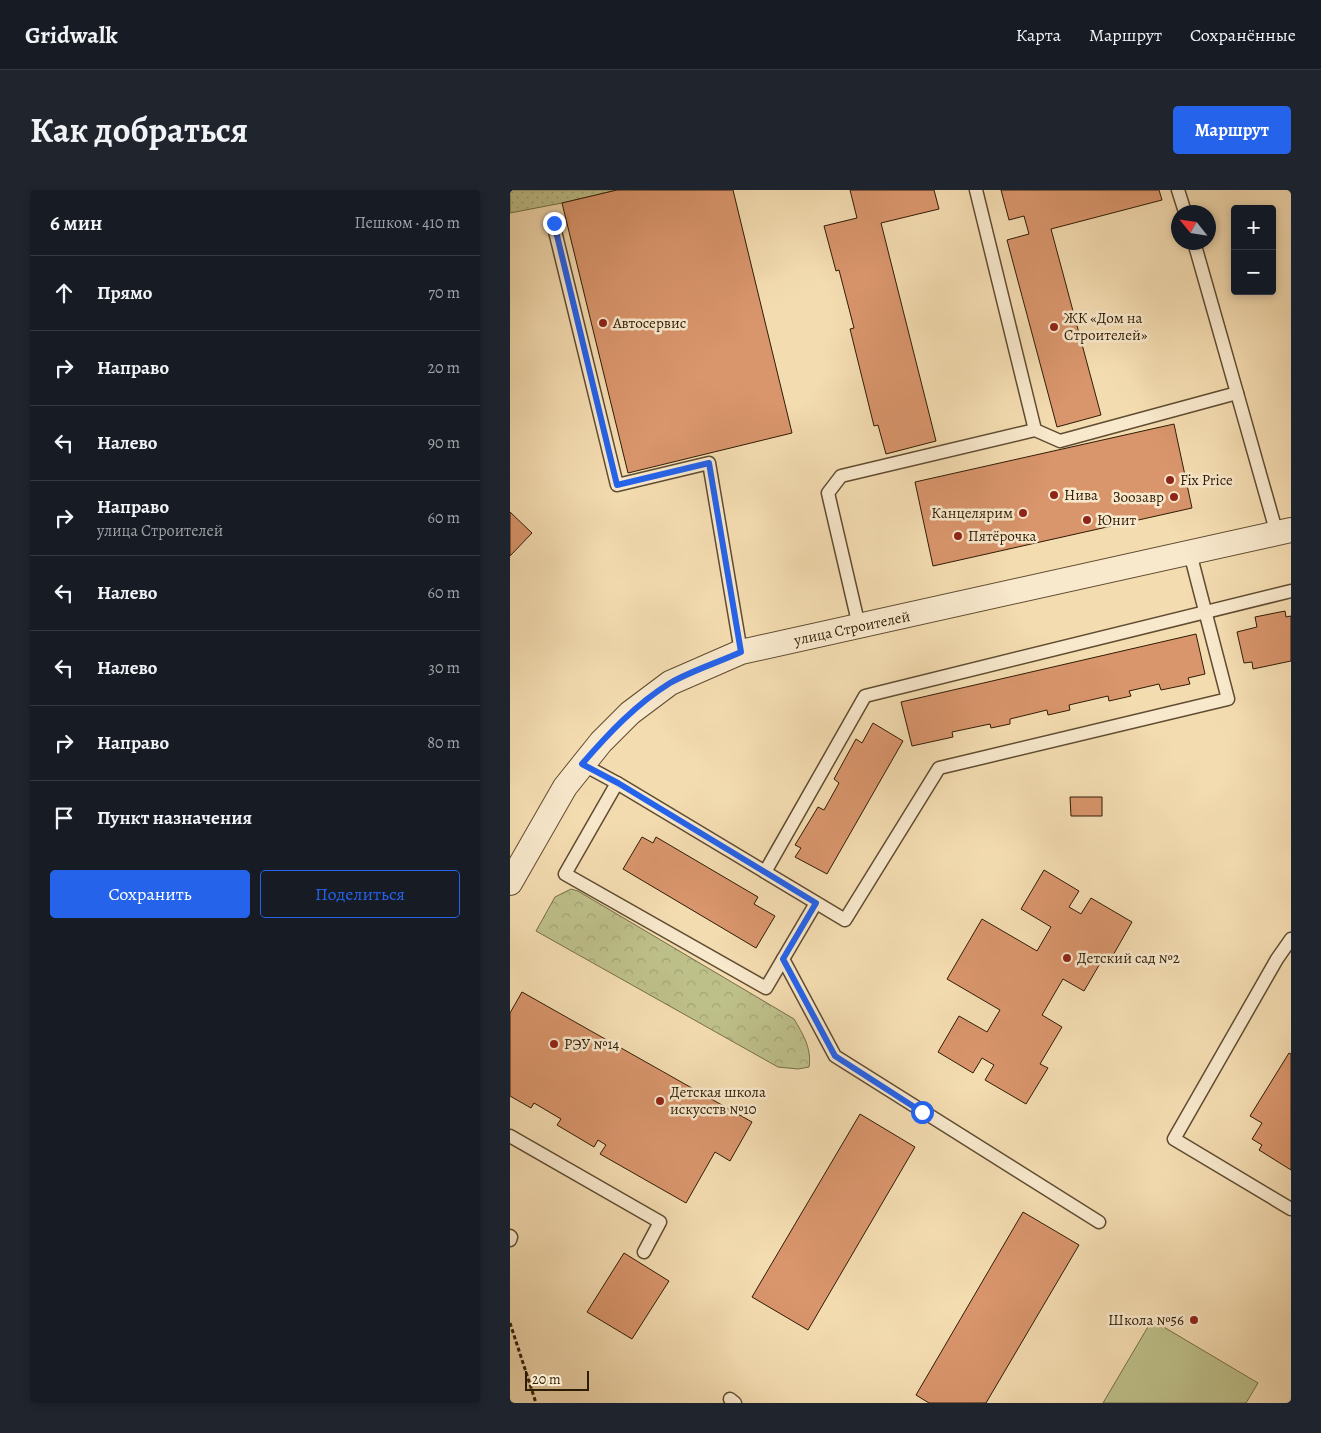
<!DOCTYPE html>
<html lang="ru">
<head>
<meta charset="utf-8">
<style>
  body { margin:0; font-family:Alegreya,serif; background:#20242c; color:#f1f3f6 }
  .controls { position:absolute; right:15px; top:15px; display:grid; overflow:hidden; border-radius:5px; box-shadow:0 2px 8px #0003 }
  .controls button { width:45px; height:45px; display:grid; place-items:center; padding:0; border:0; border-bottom:1px solid #363941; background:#171b24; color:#f1f3f6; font:25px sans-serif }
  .compass { position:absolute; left:661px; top:15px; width:45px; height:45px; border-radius:50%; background:#171b24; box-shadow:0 2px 8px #0003; rotate:300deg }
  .scale { position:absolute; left:15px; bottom:12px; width:64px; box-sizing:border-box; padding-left:5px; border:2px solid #2f1c05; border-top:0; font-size:14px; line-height:18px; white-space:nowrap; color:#2f1c05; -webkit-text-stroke:4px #f8e8cc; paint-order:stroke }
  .stop { position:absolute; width:15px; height:15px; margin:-11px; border:4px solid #2563eb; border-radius:50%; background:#fff }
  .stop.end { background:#2563eb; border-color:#fff; box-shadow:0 1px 5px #0008 }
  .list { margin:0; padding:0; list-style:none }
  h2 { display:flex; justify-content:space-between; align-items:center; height:65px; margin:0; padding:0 20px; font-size:21px }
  h2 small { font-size:16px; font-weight:400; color:#9ea1a6 }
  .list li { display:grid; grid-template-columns:32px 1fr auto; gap:15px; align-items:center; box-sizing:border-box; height:75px; padding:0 20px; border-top:1px solid #363941 }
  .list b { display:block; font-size:19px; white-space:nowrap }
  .list p { margin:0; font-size:16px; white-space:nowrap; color:#9ea1a6 }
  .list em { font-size:16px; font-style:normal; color:#9ea1a6 }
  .actions { display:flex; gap:10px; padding:15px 20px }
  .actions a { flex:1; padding:11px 0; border:1px solid #2563eb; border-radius:5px; text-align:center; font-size:18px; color:#2563eb }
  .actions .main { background:#2563eb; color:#fff }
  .icon { flex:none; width:28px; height:28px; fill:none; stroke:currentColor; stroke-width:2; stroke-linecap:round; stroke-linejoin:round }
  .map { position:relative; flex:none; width:781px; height:1213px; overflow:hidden; border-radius:5px }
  header { display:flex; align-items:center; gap:30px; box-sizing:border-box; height:70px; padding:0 25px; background:#171b24; border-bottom:1px solid #363941 }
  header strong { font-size:24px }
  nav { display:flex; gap:28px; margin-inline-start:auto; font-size:18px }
  .intro { display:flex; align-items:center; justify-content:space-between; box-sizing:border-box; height:120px; padding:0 30px }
  h1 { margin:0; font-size:35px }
  .button { padding:12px 22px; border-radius:5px; background:#2563eb; color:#fff; font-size:18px; font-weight:700 }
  main { display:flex; gap:30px; padding:0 30px }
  aside { flex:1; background:#171b24; border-radius:5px; box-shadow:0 2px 8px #0003 }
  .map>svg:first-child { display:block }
</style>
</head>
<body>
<header>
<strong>Gridwalk</strong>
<nav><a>Карта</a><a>Маршрут</a><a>Сохранённые</a></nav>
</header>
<div class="intro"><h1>Как добраться</h1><a class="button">Маршрут</a></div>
<main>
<aside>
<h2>6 мин<small>Пешком · 410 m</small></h2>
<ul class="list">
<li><svg class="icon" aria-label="ahead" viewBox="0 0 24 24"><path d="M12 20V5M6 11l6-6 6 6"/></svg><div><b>Прямо</b></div><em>70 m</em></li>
<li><svg class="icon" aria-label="right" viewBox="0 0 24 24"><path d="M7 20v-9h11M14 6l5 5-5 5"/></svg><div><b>Направо</b></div><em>20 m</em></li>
<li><svg class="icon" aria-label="left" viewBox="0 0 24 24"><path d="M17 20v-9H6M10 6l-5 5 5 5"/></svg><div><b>Налево</b></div><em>90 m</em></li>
<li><svg class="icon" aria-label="right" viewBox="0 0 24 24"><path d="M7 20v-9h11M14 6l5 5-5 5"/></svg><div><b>Направо</b><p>улица Строителей</p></div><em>60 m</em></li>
<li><svg class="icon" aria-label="left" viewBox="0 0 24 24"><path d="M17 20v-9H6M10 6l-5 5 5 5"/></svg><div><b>Налево</b></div><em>60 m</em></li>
<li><svg class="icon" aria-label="left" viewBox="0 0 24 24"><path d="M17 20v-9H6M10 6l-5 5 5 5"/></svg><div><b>Налево</b></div><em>30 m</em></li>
<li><svg class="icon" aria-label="right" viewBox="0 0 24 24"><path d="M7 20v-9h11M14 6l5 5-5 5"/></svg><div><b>Направо</b></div><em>80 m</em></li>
<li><svg class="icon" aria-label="arrive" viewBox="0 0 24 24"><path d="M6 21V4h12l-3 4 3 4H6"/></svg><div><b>Пункт назначения</b></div></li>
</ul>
<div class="actions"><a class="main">Сохранить</a><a>Поделиться</a></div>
</aside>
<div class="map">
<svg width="781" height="1213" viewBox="0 0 781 1213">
  <defs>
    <pattern id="grass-dots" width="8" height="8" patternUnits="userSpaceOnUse" patternTransform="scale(1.25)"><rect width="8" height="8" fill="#bec08a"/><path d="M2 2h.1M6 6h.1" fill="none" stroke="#a4a476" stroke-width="1.8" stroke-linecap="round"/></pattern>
    <pattern id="park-crowns" width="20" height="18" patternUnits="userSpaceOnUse" patternTransform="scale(1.25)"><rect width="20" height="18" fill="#bec08a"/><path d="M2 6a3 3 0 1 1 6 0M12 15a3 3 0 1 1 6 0" fill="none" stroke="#a4a476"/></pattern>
  </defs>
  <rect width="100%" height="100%" fill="#f4dcb1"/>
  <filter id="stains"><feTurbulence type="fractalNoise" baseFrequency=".004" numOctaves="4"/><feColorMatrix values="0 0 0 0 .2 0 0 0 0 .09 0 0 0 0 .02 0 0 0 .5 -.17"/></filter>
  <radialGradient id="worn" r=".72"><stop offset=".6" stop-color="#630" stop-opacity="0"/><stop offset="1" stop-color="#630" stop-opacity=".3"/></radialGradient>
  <!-- grass -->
  <polygon fill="url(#grass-dots)" stroke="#766e48" points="0,0 107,0 52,13 0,23"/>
  <!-- park -->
  <path fill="url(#park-crowns)" stroke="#766e48" d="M61,699l7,2 216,128c9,15 18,30 15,48l-11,2 -20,-2 -242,-136 19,-34z"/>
  <!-- pitch -->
  <polygon fill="#bec08a" stroke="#766e48" points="642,1130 748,1193 736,1213 593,1213"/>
  <!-- building -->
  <g fill="#d9956c" stroke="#2f1c05">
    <polygon points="107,0 223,0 282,243 118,283 52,13"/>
    <polygon points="340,0 424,0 429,19 371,33 426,251 376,264 368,235 364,236 340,139 344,138 329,80 326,81 314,36 347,28"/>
    <polygon points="491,0 649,0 652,10 541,39 591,225 547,237 497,50 519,44 514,26 499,30"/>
    <polygon points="664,234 682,318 423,376 405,292"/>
    <polygon points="0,322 22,343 0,366"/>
    <polygon points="775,421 776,427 781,426 781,471 743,479 742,472 734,473 727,442 747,437 745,427"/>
    <polygon points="686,444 695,484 678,488 680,494 651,500 649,494 619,501 621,506 599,511 598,506 559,515 560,520 538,525 537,520 500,529 500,534 481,538 480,534 442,542 443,547 402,556 391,512"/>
    <polygon points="363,533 393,551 317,684 285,667 291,658 285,655 308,617 314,620 329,593 324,589 346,549 352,553"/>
    <polygon points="560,607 592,607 592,626 561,626"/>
    <polygon points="132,647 143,653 146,647 248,707 244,714 265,726 246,758 113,679"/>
    <polygon points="534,680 569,701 559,717 571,724 581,708 622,732 598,774 592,770 574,801 553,789 532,825 552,837 530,874 538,878 516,914 475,890 484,875 472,868 463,883 428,862 449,826 477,842 490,820 437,789 472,729 527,761 541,737 511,719"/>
    <polygon points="12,802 242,932 220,971 205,962 176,1013 90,964 96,955 88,950 84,957 47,935 51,929 24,913 21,918 0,906 0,823"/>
    <polygon points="779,863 781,864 781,980 749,960 752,955 742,949 752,933 740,926"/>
    <polygon points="350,924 405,957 298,1140 242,1107"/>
    <polygon points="513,1022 569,1055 476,1213 419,1213 406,1205"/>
    <polygon points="114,1063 159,1091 122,1149 77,1122"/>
  </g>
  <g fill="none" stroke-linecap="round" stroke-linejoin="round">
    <!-- service casing -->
    <g stroke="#604c30" stroke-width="15">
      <g id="service">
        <polyline points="466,0 525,240 550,251 727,203 684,52"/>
        <polyline points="668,0 675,22"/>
        <polyline points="43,33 107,295 199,273 231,462"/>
        <polyline points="727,203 767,344"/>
        <polyline points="349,436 318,303 331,286 525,240"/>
        <polyline points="72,574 107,593 335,730 429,578 718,509 680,363"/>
        <polyline points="107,593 55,684 256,798 306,713"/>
        <polyline points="255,682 355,506 781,401"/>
        <polyline points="781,749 767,769 664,949 781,1019"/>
        <polyline points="273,769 325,866 589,1032"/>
        <polyline points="0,946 150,1032 134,1062"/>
        <polyline points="0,1046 1,1047 0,1050"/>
        <polyline points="220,1209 225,1213"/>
      </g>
    </g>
    <!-- minor casing -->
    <g stroke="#604c30" stroke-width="26">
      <polyline id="minor" points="0,693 55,597 91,552 120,523 160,493 231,462 781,340"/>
    </g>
    <!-- path -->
    <polyline stroke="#2f1c05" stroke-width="3" stroke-dasharray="4 2.5" stroke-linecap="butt" points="0,1133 26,1213"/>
    <!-- service -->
    <use href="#service" stroke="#f8e8cc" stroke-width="12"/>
    <!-- minor -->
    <use href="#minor" stroke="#f8e8cc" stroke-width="24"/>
  </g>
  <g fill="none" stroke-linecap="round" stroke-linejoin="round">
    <!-- route -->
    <path stroke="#2563eb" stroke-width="6" d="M44,33l63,262 92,-22 32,189c-22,10 -50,19 -71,31 -34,21 -62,51 -88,81l36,19 198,120 -33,56 52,97 87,56"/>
  </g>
  <!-- markers -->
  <g fill="#8f2418" stroke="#f8e8cc" stroke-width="2">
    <circle cx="93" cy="133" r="5"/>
    <circle cx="544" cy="137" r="5"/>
    <circle cx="660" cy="290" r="5"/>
    <circle cx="544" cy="305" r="5"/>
    <circle cx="664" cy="307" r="5"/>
    <circle cx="513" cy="323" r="5"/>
    <circle cx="577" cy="330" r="5"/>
    <circle cx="448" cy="346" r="5"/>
    <circle cx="557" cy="768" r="5"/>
    <circle cx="44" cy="854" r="5"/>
    <circle cx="150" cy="911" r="5"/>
    <circle cx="684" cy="1130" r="5"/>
  </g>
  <g text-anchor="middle" stroke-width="5" stroke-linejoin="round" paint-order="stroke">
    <!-- poi labels -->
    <g font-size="15" fill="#2f1c05" stroke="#f8e8cc" text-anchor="start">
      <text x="554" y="133">ЖК «Дом на<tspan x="554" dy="17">Строителей»</tspan></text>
      <text x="103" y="138">Автосервис</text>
      <text x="670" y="295">Fix Price</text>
      <text x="554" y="310">Нива</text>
      <text x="654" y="312" text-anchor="end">Зоозавр</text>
      <text x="503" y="328" text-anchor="end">Канцелярим</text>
      <text x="587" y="335">Юнит</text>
      <text x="458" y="351">Пятёрочка</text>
      <text x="567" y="773">Детский сад №2</text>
      <text x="54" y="859">РЭУ №14</text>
      <text x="160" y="907">Детская школа<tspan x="160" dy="17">искусств №10</tspan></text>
      <text x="674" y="1135" text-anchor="end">Школа №56</text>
    </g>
    <!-- street labels -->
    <g font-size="15" fill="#2f1c05" stroke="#f8e8cc">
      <text transform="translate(342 438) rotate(-12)" y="5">улица Строителей</text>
    </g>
  </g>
  <rect width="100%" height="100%" filter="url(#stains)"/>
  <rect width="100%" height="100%" fill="url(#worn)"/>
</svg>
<div class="controls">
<button>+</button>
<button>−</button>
</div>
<svg class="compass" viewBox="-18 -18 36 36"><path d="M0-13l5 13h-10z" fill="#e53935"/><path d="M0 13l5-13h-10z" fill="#9ea1a6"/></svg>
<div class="scale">20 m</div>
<div class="stop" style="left:412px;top:922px"></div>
<div class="stop end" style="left:44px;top:33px"></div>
</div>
</main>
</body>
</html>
